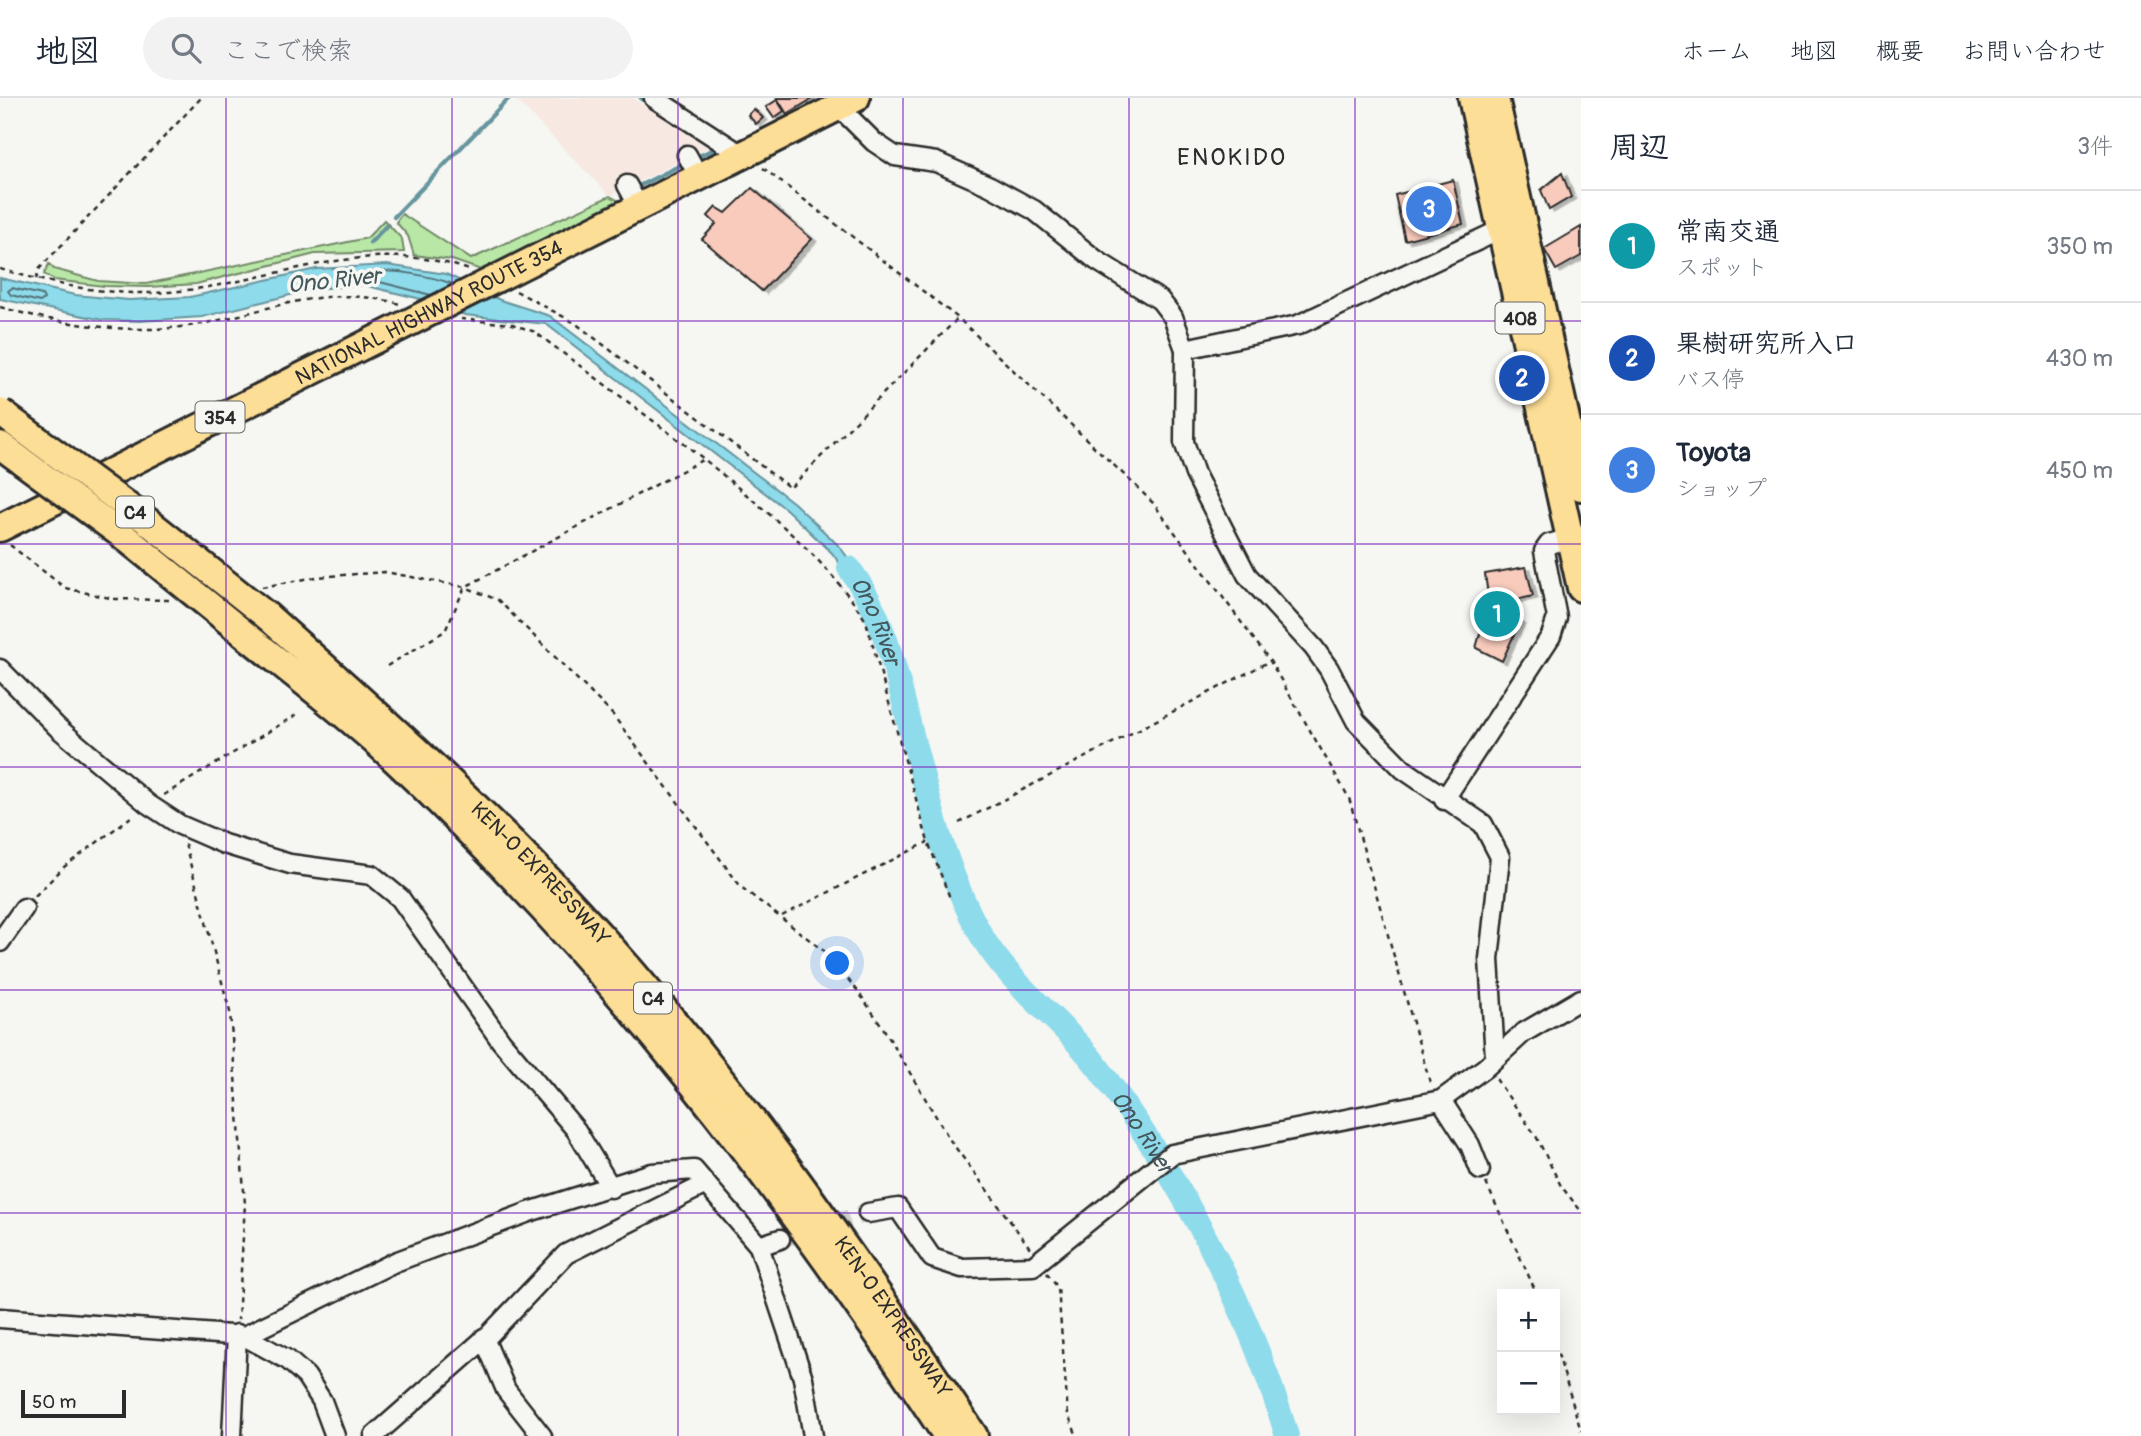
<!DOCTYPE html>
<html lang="ja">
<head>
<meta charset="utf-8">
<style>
  body { margin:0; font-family:Pangolin,"Klee One",sans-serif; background:#f2f2f3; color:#1f2937 }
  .controls { position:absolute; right:21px; bottom:21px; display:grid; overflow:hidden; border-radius:0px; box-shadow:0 7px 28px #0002 }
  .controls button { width:63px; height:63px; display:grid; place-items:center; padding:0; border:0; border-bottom:2px solid #e0e1e3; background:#fff; color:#1f2937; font:35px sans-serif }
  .scale { position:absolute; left:21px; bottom:18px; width:105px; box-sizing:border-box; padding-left:7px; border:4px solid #2b2b2b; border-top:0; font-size:19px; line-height:24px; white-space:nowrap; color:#2b2b2b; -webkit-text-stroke:5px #f6f6f2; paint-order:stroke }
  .you { position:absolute; left:838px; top:866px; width:24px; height:24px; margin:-18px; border:5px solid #fff; border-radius:50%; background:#1a73e8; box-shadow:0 0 0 10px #1a73e833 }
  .badge { display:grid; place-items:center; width:46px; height:46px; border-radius:50%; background:#d1495b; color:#fff; font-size:23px; font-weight:700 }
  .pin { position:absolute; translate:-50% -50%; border:4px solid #fff; box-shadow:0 2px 7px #0006 }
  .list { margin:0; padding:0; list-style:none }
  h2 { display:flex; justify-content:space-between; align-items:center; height:91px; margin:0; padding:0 28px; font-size:30px }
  h2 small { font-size:23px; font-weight:400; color:#747a83 }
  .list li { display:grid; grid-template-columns:46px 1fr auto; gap:21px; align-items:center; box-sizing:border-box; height:112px; padding:0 28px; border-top:2px solid #e0e1e3 }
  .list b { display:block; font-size:26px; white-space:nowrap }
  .list p { margin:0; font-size:23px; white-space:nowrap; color:#747a83 }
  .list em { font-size:23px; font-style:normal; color:#747a83 }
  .icon { flex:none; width:38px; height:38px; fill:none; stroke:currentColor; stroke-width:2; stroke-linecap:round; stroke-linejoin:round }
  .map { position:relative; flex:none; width:1581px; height:1338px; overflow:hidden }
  header { display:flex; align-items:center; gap:42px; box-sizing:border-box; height:98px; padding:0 35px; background:#fff; border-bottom:2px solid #e0e1e3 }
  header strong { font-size:33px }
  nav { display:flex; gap:38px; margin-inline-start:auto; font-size:24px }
  .search { width:490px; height:63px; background:#f2f2f3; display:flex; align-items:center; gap:18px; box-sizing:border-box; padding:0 24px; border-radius:38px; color:#747a83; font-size:26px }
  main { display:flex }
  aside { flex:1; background:#fff }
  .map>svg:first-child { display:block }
</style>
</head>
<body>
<header>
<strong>地図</strong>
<div class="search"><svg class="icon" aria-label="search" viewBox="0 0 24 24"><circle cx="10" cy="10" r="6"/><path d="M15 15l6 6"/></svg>ここで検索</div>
<nav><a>ホーム</a><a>地図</a><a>概要</a><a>お問い合わせ</a></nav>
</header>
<main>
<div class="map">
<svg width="1581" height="1338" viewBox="0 0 1581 1338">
  <defs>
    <filter id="shadow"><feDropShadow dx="4.5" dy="2.5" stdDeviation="0" flood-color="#0004"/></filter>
  </defs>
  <rect width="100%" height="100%" fill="#f6f6f2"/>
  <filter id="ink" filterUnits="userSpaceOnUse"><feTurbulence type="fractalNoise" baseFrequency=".0143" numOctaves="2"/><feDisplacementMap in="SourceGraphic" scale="14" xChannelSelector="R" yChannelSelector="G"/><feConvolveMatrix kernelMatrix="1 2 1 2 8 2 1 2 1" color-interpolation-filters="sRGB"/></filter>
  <g filter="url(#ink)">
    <!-- built -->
    <polygon fill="#f7e9e2" points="514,0 633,0 708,50 610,98"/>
    <!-- green -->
    <g fill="#b8e7a6" stroke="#728968" stroke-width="2">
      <polygon points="610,98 619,103 481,172 452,162 414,157 408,138 396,124 402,116 471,161"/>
      <polygon points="384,122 402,141 404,154 315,156 196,186 149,189 104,188 54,182 44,176 49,166 54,171 98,183 146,186 367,140"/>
    </g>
    <!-- water -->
    <polygon fill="#8ddbeb" stroke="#66959e" stroke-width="2" points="387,167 446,176 500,202 550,218 794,405 839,448 874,495 863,498 832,455 787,412 546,226 465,217 421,201 363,187 314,191 202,219 140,223 103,222 0,201 0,180 75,197 129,202 190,199 316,171"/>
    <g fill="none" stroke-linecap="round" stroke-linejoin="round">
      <!-- shore -->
      <g stroke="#527178" stroke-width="2">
        <polygon points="12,190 42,197 44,201 40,204 11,197 8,193"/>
        <path d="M431,197l-63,-16 -3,-4c18,-10 68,2 88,9"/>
      </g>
      <!-- stream -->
      <g stroke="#66959e" stroke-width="4.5">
        <polyline points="641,0 649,5"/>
        <polyline points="697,59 718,49"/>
        <polyline points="637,89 685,65"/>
        <polyline points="394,119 509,0"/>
        <polyline points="370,145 386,128"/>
      </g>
      <!-- river -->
      <path stroke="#8ddbeb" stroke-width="24" id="s1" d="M849,470c37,50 48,108 63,167 17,67 35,140 69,200 31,53 83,86 119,135 81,110 148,235 187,366"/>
    </g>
    <!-- building -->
    <g fill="#f9cbbd" stroke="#2b2b2b" stroke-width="2" filter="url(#shadow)">
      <polygon points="777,0 811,0 812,1 787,16"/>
      <polygon points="777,2 784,13 774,20 766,9"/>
      <polygon points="754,11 763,20 756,26 748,17"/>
      <polygon points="1562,75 1571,99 1549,112 1541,92"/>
      <polygon points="1453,82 1463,126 1405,142 1395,97"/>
      <polygon points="752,90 812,141 762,193 702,141 716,126 708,118 716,109 726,115"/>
      <polygon points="1581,129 1581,158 1556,172 1544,151"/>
      <polygon points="1526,469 1533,498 1495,507 1520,524 1502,563 1476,550 1489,504 1485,476"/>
    </g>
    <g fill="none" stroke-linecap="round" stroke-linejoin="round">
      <!-- minor-tunnel -->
      <polyline stroke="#cdcdca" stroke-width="18" stroke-dasharray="18 9" stroke-linecap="butt" points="780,1141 868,1115"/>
      <!-- minor casing -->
      <g stroke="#2b2b2b" stroke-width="23">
        <g id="minor">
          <polyline points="654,0 742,57"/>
          <polyline points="839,9 874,44 895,58 936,64 990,88 1034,112 1096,162 1160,202 1173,219 1185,251 1184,344 1195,376 1247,477 1314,550 1329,571 1356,623 1403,671 1483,726 1500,759 1489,861 1495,960"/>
          <polyline points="687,57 699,79"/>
          <polyline points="627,87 639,109"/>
          <polyline points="1185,251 1298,227 1500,132"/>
          <polyline points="0,571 58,630 148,706 180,727 224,746 290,766 372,777 400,800 501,943 576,1032 611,1090"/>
          <polyline points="1444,702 1551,538 1557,520 1544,453 1549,446 1579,438"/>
          <polyline points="0,844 24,810"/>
          <polyline points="1441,1002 1470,1047 1480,1072"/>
          <polyline points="868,1115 898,1110 932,1160 962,1170 1033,1168 1172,1056 1441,1002 1486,969 1523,935 1581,901"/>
          <polyline points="759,1148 780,1141"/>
          <polyline points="0,1220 244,1238 288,1262 306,1278 322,1303 335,1338"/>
          <polyline points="244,1238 395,1164 529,1114 652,1075 694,1072 759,1148 803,1280 813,1338"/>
          <polyline points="484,1240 506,1292 542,1338"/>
          <polyline points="232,1338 237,1236"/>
          <polyline points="374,1338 490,1236 566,1156 706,1086"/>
        </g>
      </g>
      <!-- highway casing -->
      <g stroke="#2b2b2b" stroke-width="32">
        <g id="highway">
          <polyline points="1472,0 1581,490"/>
          <polyline points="1495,0 1581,389"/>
          <path id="s2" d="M0,430l856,-430"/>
          <path id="s3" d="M267,518c106,94 213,189 309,293 150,162 276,344 398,527"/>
          <path d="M248,539c47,38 96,75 140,116 220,205 393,433 559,683"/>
        </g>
      </g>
      <!-- path -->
      <g stroke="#2b2b2b" stroke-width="2.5" stroke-dasharray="5 5" stroke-linecap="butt">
        <polyline points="763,70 958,220 1137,389 1153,405 1270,563 1349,700 1431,988"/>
        <path d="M0,171c59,17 117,29 179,22 97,-10 191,-57 290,-21"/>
        <polyline points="36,181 40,170 201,0"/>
        <polyline points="516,193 575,225 790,390 958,220"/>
        <path d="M0,209c63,18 136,29 201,17 71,-14 125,-41 199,-20"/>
        <polyline points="461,221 512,226 535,234 704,361"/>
        <polyline points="10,447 65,490 114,501 169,502"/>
        <polyline points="262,489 316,479 385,474 465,489 498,502 613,617 741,789 824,853 857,892 882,928 950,1042 1030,1150"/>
        <path d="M387,568l58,-35 20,-44 239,-128c60,51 119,95 162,162l62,221 22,56"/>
        <polyline points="164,697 296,617"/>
        <polyline points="959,725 1270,563"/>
        <polyline points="185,746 230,914 245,1106 238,1222"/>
        <polyline points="35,798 64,769 135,716"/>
        <polyline points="782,818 928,744"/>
        <polyline points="1496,981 1536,1038 1561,1088 1581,1113"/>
        <polyline points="1486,1085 1537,1196"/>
        <polyline points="1047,1175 1058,1190 1068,1316 1077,1338"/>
        <polyline points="1555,1246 1581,1333"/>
      </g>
      <!-- minor -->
      <use href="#minor" stroke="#f6f6f2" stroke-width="18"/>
      <!-- highway -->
      <use href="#highway" stroke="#fdde96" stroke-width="26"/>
      <!-- highway-bridge casing -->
      <g stroke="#2b2b2b" stroke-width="32" stroke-linecap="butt">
        <g id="highway-bridge">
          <polyline points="0,314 146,422 267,518"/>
          <polyline points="0,347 121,436 248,539"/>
        </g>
      </g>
      <!-- highway-bridge -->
      <use href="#highway-bridge" stroke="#fdde96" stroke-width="26"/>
    </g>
  </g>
  <!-- grid -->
  <path fill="none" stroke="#7b2cbf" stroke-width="2" stroke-opacity="0.55" d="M226,0v1338M452,0v1338M678,0v1338M903,0v1338M1129,0v1338M1355,0v1338M0,223h1581M0,446h1581M0,669h1581M0,892h1581M0,1115h1581"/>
  <g text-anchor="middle" stroke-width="7" stroke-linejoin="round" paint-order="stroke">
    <!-- shield labels -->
    <g fill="#f6f6f2" stroke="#686867" stroke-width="2">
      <rect x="1495.5" y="204.5" width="49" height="31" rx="5"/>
      <rect x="195.5" y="303.5" width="49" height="31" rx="5"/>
      <rect x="116" y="398.5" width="38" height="31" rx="5"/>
      <rect x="634" y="884.5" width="38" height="31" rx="5"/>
    </g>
    <g font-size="19" font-weight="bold" fill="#2b2b2b">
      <text x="1520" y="227">408</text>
      <text x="220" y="326">354</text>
      <text x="135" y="421">C4</text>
      <text x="653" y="907">C4</text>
    </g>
    <!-- street labels -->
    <g font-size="21" fill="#2b2b2b" stroke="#f6f6f2">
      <text dy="7" stroke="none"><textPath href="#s2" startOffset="480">NATIONAL HIGHWAY ROUTE 354</textPath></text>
      <text dy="7" stroke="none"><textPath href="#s3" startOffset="376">KEN-O EXPRESSWAY</textPath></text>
      <text dy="7" stroke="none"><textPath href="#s3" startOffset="943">KEN-O EXPRESSWAY</textPath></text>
    </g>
    <!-- water labels -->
    <g font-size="23" font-style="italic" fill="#44575b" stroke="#f6f6f2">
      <text transform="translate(334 182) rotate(-6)" y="8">Ono River</text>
      <text dy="8" stroke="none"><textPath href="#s1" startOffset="60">Ono River</textPath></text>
      <text dy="8" stroke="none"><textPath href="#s1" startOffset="648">Ono River</textPath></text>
    </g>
    <!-- quarter labels -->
    <g font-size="24" letter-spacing="2" fill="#2b2b2b" stroke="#f6f6f2">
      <text x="1232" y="67">ENOKIDO</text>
    </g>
  </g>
</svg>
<div class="controls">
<button>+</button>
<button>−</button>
</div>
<div class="scale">50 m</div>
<div class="you"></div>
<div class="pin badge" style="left:1497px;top:516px;background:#0f9aa8">1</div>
<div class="pin badge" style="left:1522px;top:280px;background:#1a4fb4">2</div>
<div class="pin badge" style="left:1429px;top:111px;background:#3f7fe0">3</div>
</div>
<aside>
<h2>周辺<small>3件</small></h2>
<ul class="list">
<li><span class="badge" style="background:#0f9aa8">1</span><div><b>常南交通</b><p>スポット</p></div><em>350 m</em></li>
<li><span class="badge" style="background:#1a4fb4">2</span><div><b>果樹研究所入口</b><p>バス停</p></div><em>430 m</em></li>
<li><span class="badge" style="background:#3f7fe0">3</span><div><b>Toyota</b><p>ショップ</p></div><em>450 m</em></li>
</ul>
</aside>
</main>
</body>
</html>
